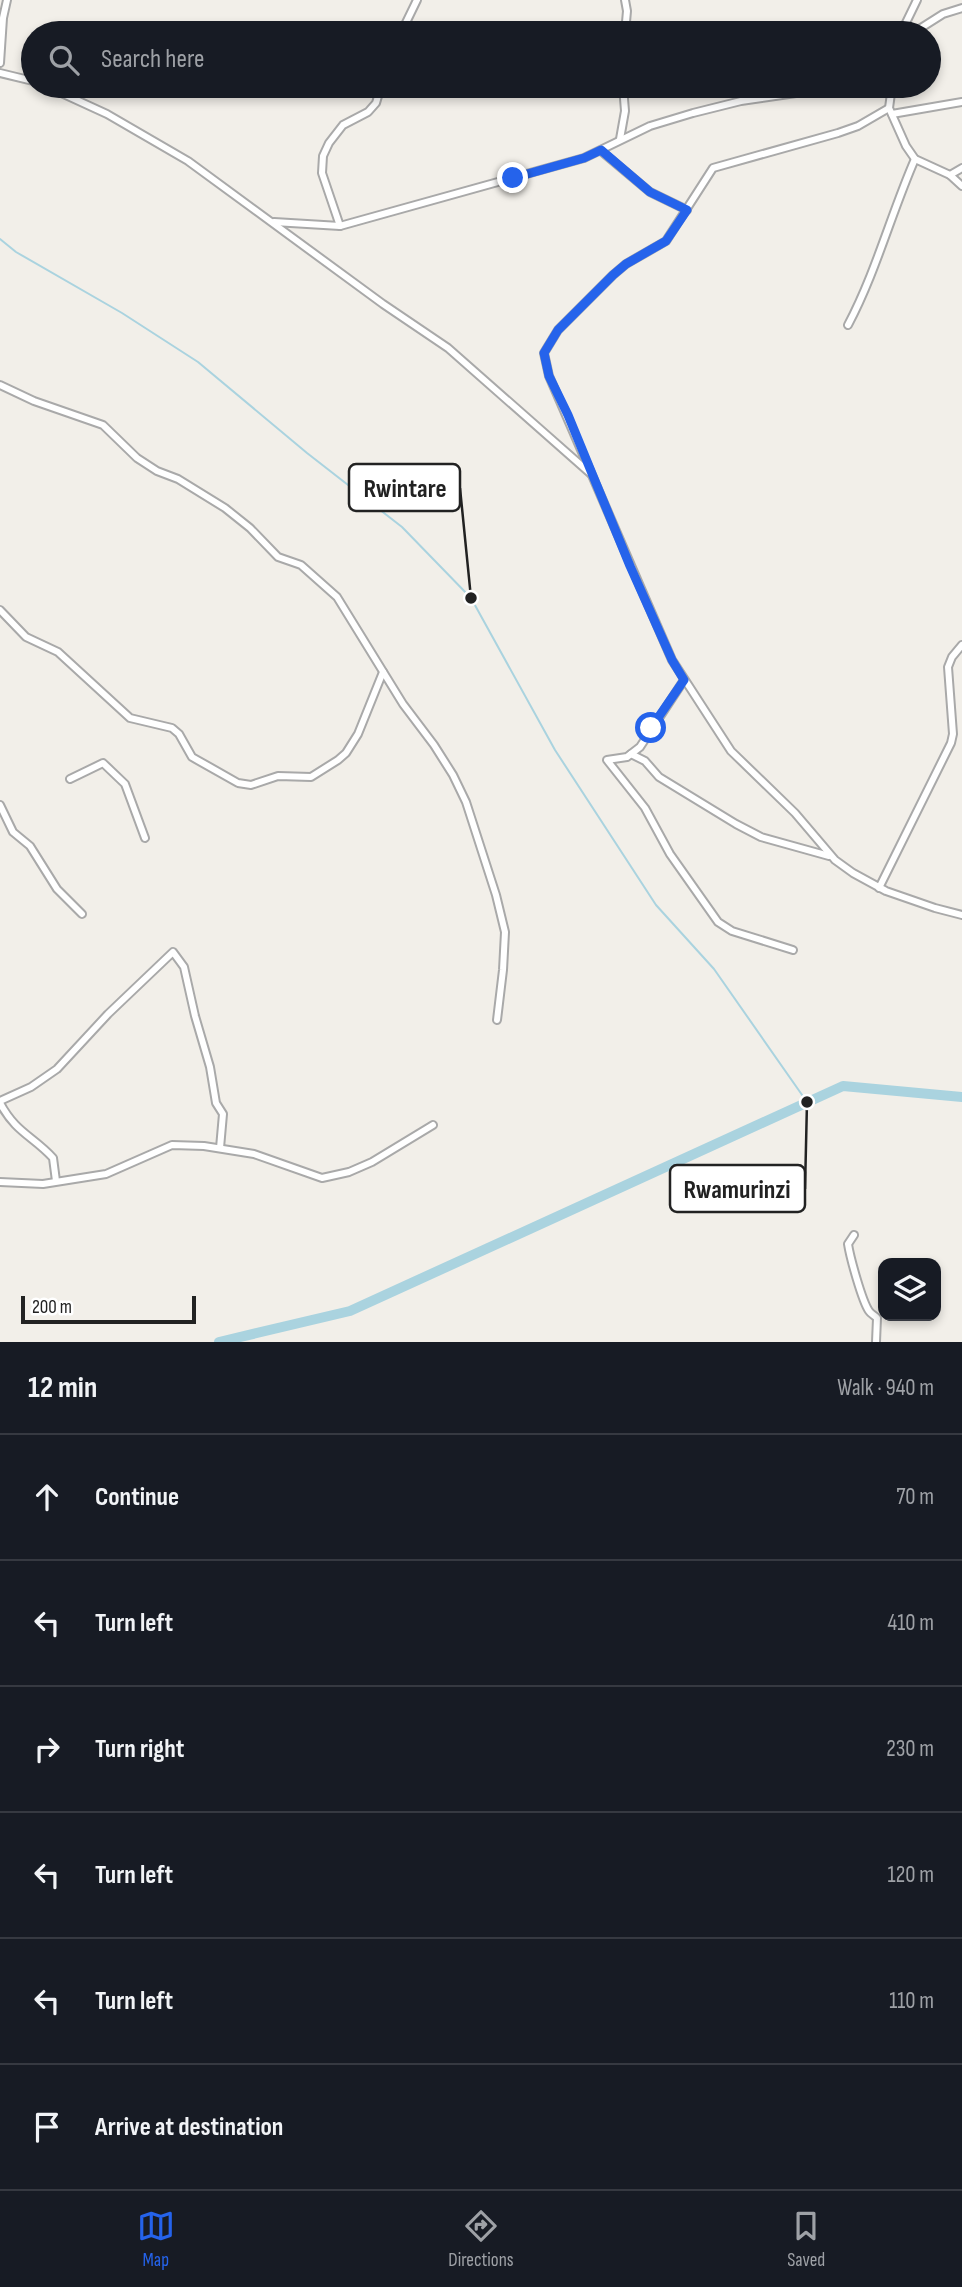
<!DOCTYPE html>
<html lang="en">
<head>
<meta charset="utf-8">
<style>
  body { margin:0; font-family:"Sofia Sans Condensed",sans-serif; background:#242831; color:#f1f3f6 }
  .controls { position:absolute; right:21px; bottom:21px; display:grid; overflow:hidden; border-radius:14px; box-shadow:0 4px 10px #0003 }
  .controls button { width:63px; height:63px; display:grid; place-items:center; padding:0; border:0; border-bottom:2px solid #363941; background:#171b24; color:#f1f3f6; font:35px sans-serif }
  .scale { position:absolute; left:21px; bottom:18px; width:175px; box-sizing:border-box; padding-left:7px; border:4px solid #222; border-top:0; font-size:19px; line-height:24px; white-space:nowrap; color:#222; -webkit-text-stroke:5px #fff; paint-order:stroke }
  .stop { position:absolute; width:21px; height:21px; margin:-16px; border:5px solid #2563eb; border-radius:50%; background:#fff }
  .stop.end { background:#2563eb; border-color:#fff; box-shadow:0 2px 7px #0008 }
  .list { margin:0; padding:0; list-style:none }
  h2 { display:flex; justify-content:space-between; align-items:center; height:91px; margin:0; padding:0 28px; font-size:30px }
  h2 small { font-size:23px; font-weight:400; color:#9ea1a6 }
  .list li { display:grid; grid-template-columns:46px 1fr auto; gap:21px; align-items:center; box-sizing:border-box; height:126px; padding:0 28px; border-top:2px solid #363941 }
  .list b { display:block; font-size:26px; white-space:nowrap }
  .list em { font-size:23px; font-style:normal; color:#9ea1a6 }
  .icon { flex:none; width:38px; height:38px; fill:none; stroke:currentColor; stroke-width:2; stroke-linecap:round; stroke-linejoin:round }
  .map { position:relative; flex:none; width:962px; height:1342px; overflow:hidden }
  .search { position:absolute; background:#171b24; box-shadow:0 4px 10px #0003; left:21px; right:21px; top:21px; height:77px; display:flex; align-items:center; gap:18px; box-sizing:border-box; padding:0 24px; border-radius:38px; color:#9ea1a6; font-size:26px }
  .sheet { height:847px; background:#171b24 }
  nav { display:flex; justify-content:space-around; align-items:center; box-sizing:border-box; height:98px; border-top:2px solid #363941; background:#171b24; font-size:19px; color:#9ea1a6 }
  nav a { display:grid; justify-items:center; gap:4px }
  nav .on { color:#2563eb }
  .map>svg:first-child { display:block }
</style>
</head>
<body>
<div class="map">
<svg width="962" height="1342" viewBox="0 0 962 1342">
  <rect width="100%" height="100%" fill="#f2efe9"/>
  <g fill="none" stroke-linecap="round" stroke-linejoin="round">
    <!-- stream -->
    <polyline stroke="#aad3df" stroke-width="2" points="0,239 16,252 122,313 198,362 307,453 402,527 471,598 555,750 656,905 714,969 807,1102"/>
    <!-- river -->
    <polyline stroke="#aad3df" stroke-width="10" points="219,1342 350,1311 843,1086 962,1097"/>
    <!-- minor casing -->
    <g stroke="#a9a9a9" stroke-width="10">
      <g id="minor">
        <polyline points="625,0 627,11 625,33"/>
        <polyline points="401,33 417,0"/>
        <polyline points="901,33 917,0"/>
        <polyline points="913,33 943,14 962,8"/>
        <polyline points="0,63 3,18 7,0"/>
        <polyline points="0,73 33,81"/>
        <polyline points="46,86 107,114 188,161 383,304 448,348 591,474"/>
        <polyline points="892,86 889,108 906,146 915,159 950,175 962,186"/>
        <polyline points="889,108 858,126 838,133 713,168 666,241 626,264 613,275 558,330 544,353 549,376 672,660 731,751 795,813 835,860 853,873 886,891 935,908 962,915"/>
        <polyline points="892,114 962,102"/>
        <polyline points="620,139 625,111 623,86"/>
        <polyline points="601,151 650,192 687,210"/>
        <polyline points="950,175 962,168"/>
        <polyline points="274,222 340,226 584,158 650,126 693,113 741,101 803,92 821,86"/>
        <polyline points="340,226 322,173 323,156 329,143 343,125 368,112 376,103 381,86"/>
        <path d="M848,325c28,-53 43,-111 67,-166"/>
        <polyline points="0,385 34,401 103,425 137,458 157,471 178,479 225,508 250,528 278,557 301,565 337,597 403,704 434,745 453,775 466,802 496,895 505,932 503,970 497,1020"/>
        <polyline points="0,610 26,637 58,652 130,718 172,728 179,734 192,757 238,783 251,785 278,776 311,777 338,760 346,753 358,734 383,672"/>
        <polyline points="684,680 640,747 627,757 607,760 645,808 670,854 718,922 732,931 793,950"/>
        <polyline points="631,754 645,761 659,777 736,824 761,837 829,856"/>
        <polyline points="70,779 103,763 125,784 145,838"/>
        <polyline points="0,805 13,832 30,846 57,889 82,914"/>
        <polyline points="879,888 951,743 953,734 948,667 952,657 962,645"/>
        <polyline points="0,1101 31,1087 57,1069 108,1014 173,952 184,967 195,1016 210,1067 216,1103 223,1114 220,1148"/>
        <path d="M0,1103c16,30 33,33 53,55l3,23"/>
        <polyline points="0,1182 43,1184 106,1174 172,1145 204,1146 254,1154 322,1178 349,1172 372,1162 433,1125"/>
        <path d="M854,1235l-6,9c2,13 14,57 21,67 2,3 5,4 8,7l-1,24"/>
      </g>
    </g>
    <!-- minor -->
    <use href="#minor" stroke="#fff" stroke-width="6"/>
  </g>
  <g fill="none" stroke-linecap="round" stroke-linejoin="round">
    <!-- route -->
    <polyline stroke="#2563eb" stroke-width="9" points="513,178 584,158 601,150 650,192 687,210 666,241 626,264 613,275 558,330 544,353 549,376 568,415 630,566 672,660 684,680 651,728"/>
  </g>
  <!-- callouts -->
  <path fill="none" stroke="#222" stroke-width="2.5" d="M471 598L460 488M807 1102L805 1189"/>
  <g fill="#222" stroke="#fff" stroke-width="2.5">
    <circle cx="471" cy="598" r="7"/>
    <circle cx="807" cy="1102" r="7"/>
  </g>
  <g fill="#fff" stroke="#222" stroke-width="2.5">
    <rect x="349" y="464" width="111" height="47" rx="7"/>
    <rect x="670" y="1165" width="135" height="47" rx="7"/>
  </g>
  <g font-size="26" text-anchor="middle" font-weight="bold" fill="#222">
    <text x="405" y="497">Rwintare</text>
    <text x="737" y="1198">Rwamurinzi</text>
  </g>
</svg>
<div class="controls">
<button><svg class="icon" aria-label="layers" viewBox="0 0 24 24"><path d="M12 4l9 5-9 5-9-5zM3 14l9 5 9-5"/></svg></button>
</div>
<div class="scale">200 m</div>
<div class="stop" style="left:651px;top:728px"></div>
<div class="stop end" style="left:513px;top:178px"></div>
<div class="search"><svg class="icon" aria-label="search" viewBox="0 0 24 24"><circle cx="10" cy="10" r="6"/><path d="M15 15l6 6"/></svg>Search here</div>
</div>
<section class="sheet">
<h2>12 min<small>Walk · 940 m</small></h2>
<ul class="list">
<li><svg class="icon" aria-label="ahead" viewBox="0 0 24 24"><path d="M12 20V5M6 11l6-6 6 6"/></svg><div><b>Continue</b></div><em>70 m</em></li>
<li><svg class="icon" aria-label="left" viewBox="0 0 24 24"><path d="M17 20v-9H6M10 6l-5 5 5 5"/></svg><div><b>Turn left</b></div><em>410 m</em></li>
<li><svg class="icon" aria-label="right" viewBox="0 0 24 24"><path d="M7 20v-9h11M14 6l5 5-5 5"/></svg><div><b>Turn right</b></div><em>230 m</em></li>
<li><svg class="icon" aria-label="left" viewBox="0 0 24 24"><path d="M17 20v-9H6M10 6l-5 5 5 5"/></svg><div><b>Turn left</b></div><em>120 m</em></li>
<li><svg class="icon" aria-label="left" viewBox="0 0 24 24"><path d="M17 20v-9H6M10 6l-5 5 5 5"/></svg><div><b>Turn left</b></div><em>110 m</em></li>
<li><svg class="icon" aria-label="arrive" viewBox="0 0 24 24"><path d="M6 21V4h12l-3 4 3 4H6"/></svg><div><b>Arrive at destination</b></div></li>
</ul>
</section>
<nav>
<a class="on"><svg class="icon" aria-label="map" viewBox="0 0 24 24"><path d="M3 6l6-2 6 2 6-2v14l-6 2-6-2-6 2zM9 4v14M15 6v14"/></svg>Map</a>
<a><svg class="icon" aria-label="directions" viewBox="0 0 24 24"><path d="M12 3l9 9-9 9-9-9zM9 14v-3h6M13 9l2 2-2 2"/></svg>Directions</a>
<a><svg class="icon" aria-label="saved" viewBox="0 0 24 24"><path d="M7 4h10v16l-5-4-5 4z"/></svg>Saved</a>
</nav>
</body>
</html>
